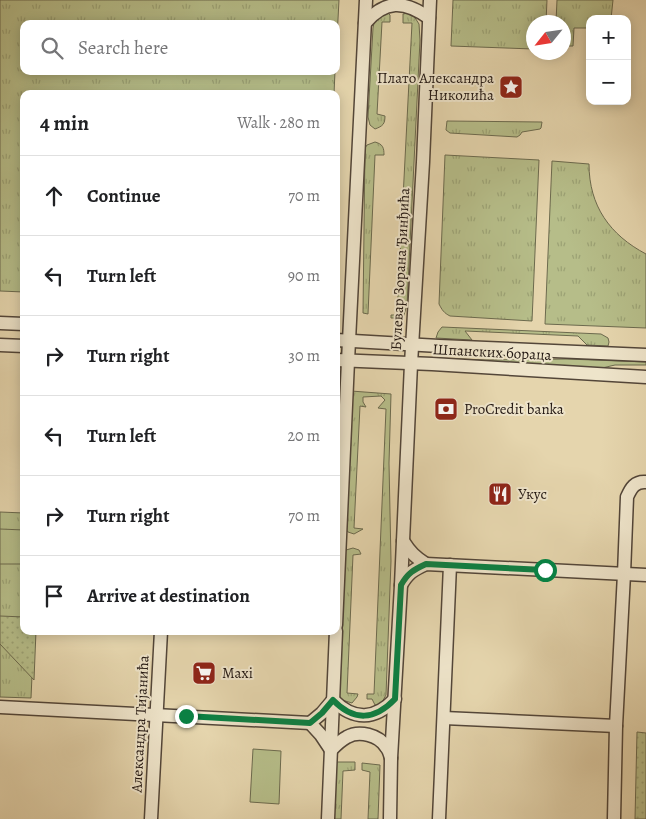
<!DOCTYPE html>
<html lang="en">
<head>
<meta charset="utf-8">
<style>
  body { margin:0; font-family:Alegreya,serif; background:#f2f2f2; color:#202124 }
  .controls { position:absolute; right:15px; top:15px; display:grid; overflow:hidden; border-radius:10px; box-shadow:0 2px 12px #0003 }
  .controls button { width:45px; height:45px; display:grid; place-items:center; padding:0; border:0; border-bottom:1px solid #e0e0e0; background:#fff; color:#202124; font:25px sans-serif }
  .compass { position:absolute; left:526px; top:15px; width:45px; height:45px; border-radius:50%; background:#fff; box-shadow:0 2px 12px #0003; rotate:240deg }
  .stop { position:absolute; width:15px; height:15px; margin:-11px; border:4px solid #0b8043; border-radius:50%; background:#fff }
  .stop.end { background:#0b8043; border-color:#fff; box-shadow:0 1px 5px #0008 }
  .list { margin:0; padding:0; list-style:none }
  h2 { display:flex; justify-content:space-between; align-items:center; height:65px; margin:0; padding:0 20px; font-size:21px }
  h2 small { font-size:16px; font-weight:400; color:#757577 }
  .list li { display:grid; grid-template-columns:32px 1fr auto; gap:15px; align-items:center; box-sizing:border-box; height:80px; padding:0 20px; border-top:1px solid #e0e0e0 }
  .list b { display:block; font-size:19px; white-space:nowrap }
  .list em { font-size:16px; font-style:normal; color:#757577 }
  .icon { flex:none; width:28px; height:28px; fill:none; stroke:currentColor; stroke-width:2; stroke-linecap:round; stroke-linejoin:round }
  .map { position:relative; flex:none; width:646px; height:819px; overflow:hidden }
  .search { position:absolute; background:#fff; box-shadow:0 2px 12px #0003; left:20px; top:20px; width:320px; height:55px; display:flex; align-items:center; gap:12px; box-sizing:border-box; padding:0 18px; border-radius:10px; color:#757577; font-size:19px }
  .panel { position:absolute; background:#fff; box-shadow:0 2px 12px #0003; left:20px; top:90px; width:320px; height:545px; border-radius:10px }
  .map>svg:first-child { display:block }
</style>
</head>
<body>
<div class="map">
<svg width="646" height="819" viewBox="0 0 646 819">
  <defs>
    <pattern id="grass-tufts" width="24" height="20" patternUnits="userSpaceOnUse" patternTransform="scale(1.25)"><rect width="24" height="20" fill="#b6bd89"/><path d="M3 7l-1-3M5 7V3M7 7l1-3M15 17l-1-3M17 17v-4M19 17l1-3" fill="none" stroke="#9ca275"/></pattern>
    <pattern id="park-dots" width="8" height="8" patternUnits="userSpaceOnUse" patternTransform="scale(1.25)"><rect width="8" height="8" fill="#b6bd89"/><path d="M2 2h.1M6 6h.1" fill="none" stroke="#9ca275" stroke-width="1.8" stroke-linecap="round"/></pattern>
  </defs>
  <rect width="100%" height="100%" fill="#e5d5ad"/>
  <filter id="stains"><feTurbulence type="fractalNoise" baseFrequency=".004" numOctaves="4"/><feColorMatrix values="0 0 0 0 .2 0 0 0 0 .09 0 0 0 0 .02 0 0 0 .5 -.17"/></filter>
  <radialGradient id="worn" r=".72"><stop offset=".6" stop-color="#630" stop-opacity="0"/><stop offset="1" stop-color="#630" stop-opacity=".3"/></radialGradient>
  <!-- grass -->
  <g fill="url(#grass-tufts)" stroke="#6c6a4e">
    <polygon points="0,0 339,0 336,57 336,24 24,24 24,71 335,71 334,94 24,94 24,292 0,291"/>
    <polygon points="453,0 547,0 546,22 534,22 533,49 451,46"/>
    <polygon points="557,0 613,0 611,19 590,19 590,28 574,28 573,46 564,46 564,22 556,22"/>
    <path d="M386,11l4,4v7h-8l-5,92 8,2c0,8 -2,10 -10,13l-5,-4 -2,-8 5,-89 2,-10z"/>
    <polygon points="408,13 412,13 419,24 420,40 407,305 403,318 391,318 391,315 397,315 412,23 403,23 403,14"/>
    <polygon points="447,121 542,122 541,128 540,129 522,132 520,135 517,137 450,133 446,130"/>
    <path d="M375,142c8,2 9,6 9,13h-9l-7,159 -5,-1 2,-165 2,-3z"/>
    <path d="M445,155l94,5 -7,161 -82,-5c-6,-3 -8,-6 -11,-12z"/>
    <path d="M552,161l37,3c0,42 21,71 57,90v74l-101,-4z"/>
    <polygon points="442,327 601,334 608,338 609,342 608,346 587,345 578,336 465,331 472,340 436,338 438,332"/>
    <polygon points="437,358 485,360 567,359 646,362 646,365 615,365 602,368 437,360"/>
    <polygon points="351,391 391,394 389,463 391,561 386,695 381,704 375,705 372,699 367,699 367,694 374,694 386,409 378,408 385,400 381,396 363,397 363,402 366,407 360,406 354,528 363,529 354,534 348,532 344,526"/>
    <polygon points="0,512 24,513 24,631 34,631 31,698 0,697"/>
    <polygon points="353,548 359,550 361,554 353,555 347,693 358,694 357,697 352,703 342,700 338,696 343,556 346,550"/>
    <polygon points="333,762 355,762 355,770 343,771 341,819 331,819"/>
    <polygon points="362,763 380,765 378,819 368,819 370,772 362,770"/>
  </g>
  <!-- park -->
  <g fill="url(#park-dots)" stroke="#6c6a4e">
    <polygon points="0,616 24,617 24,631 36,631 34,680 0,644"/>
    <polygon points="637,732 646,733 646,819 635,819"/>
  </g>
  <!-- pitch -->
  <g fill="#b6bd89" stroke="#6c6a4e">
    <polygon points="0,529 24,530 24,564 0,564"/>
    <polygon points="253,749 281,751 279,804 250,802"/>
  </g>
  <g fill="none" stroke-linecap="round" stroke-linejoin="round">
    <!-- minor casing -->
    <g stroke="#534639" stroke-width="15">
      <g id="minor">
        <path d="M365,23c20,-23 39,-23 64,-5"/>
        <polyline points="0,323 24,324"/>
        <polyline points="336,340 439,346 646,355"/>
        <polyline points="0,345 24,346"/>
        <polyline points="336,360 432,364 646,377"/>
        <path d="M403,541c7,11 12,16 23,23"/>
        <path d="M401,585c7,-12 12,-15 25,-21l220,11"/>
        <polyline points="336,625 348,361 366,0"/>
        <path d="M333,700c21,21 42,20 62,-1"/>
        <polyline points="0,707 310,723 322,713 333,700"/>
        <polyline points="444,718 616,726"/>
        <path d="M310,723l11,12 10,15c5,-5 10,-10 16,-13 12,-7 32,-2 39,10 3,3 4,8 5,11"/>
        <polyline points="151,819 161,631"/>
        <polyline points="328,819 336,631"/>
        <polyline points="390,819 391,758 401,585 411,364 423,162 430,0"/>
        <polyline points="439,819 450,565"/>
        <path d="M614,819l2,-93 8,-152 3,-77c4,-9 8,-16 19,-15"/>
      </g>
    </g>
    <!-- minor -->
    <use href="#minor" stroke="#eee4ca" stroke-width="12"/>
  </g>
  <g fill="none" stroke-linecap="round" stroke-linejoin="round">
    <!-- route -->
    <path stroke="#0b8043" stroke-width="6" d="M186,716l124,7 12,-10 11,-13c21,22 42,20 62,-1l6,-114c7,-12 12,-15 25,-21l119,6"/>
  </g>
  <!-- icons -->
  <defs>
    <g id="sight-square" transform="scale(1.25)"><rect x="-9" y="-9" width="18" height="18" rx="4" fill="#8f2418" stroke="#eee4ca"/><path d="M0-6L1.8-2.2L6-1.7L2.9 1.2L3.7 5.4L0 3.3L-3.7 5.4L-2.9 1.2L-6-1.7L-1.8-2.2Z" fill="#fff"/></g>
    <g id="bank-square" transform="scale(1.25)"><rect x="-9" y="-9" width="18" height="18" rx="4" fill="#8f2418" stroke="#eee4ca"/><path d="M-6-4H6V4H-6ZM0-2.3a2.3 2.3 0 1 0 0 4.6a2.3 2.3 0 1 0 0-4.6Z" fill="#fff"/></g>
    <g id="restaurant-square" transform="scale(1.25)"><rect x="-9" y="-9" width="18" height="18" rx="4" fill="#8f2418" stroke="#eee4ca"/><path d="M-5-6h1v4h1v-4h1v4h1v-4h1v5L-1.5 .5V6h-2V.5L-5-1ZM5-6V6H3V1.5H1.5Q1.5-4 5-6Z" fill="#fff"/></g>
    <g id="supermarket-square" transform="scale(1.25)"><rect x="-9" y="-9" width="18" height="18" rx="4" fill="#8f2418" stroke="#eee4ca"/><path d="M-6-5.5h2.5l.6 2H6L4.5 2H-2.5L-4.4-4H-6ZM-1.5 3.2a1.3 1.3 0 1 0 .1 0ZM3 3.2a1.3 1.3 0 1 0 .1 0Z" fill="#fff"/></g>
  </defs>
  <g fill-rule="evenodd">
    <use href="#sight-square" x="511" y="87"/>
    <use href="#bank-square" x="446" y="409"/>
    <use href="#restaurant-square" x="500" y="494"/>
    <use href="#supermarket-square" x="204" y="673"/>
  </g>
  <g text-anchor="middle" stroke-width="4" stroke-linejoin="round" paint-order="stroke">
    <!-- poi labels -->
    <g font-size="15" fill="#221712" stroke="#eee4ca" text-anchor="start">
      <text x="494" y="83" text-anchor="end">Плато Александра<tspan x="494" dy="17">Николића</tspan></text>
      <text x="464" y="414">ProCredit banka</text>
      <text x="518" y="499">Укус</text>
      <text x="222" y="678">Maxi</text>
    </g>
    <!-- street labels -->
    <g font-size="15" fill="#221712" stroke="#eee4ca">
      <text transform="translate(400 269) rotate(-87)" y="5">Булевар Зорана Ђинђића</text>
      <text transform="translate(492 352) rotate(3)" y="5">Шпанских бораца</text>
      <text transform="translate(140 724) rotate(-87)" y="5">Александра Тијанића</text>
    </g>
  </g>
  <rect width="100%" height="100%" filter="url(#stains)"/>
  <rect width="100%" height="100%" fill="url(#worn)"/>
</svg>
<div class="controls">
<button>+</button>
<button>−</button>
</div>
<svg class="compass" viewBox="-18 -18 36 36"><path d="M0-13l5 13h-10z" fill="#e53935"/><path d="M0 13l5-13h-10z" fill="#757577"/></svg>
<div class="stop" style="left:545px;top:570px"></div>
<div class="stop end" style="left:186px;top:716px"></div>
<div class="search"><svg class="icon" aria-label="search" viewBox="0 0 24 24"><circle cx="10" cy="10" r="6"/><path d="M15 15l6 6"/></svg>Search here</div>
<section class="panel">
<h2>4 min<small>Walk · 280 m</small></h2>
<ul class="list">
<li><svg class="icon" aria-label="ahead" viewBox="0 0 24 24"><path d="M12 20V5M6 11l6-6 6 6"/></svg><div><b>Continue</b></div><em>70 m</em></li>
<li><svg class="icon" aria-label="left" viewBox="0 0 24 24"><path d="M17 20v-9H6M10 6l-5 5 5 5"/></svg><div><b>Turn left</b></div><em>90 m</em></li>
<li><svg class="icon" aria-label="right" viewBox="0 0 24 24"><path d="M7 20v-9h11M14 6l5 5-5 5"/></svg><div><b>Turn right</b></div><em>30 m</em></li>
<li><svg class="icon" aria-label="left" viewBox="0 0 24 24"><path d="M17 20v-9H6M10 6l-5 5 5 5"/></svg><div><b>Turn left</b></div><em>20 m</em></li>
<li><svg class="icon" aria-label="right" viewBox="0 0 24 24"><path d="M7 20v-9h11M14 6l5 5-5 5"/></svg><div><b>Turn right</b></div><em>70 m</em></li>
<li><svg class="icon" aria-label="arrive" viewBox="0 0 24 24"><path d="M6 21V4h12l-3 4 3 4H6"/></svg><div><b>Arrive at destination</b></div></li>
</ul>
</section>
</div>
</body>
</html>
